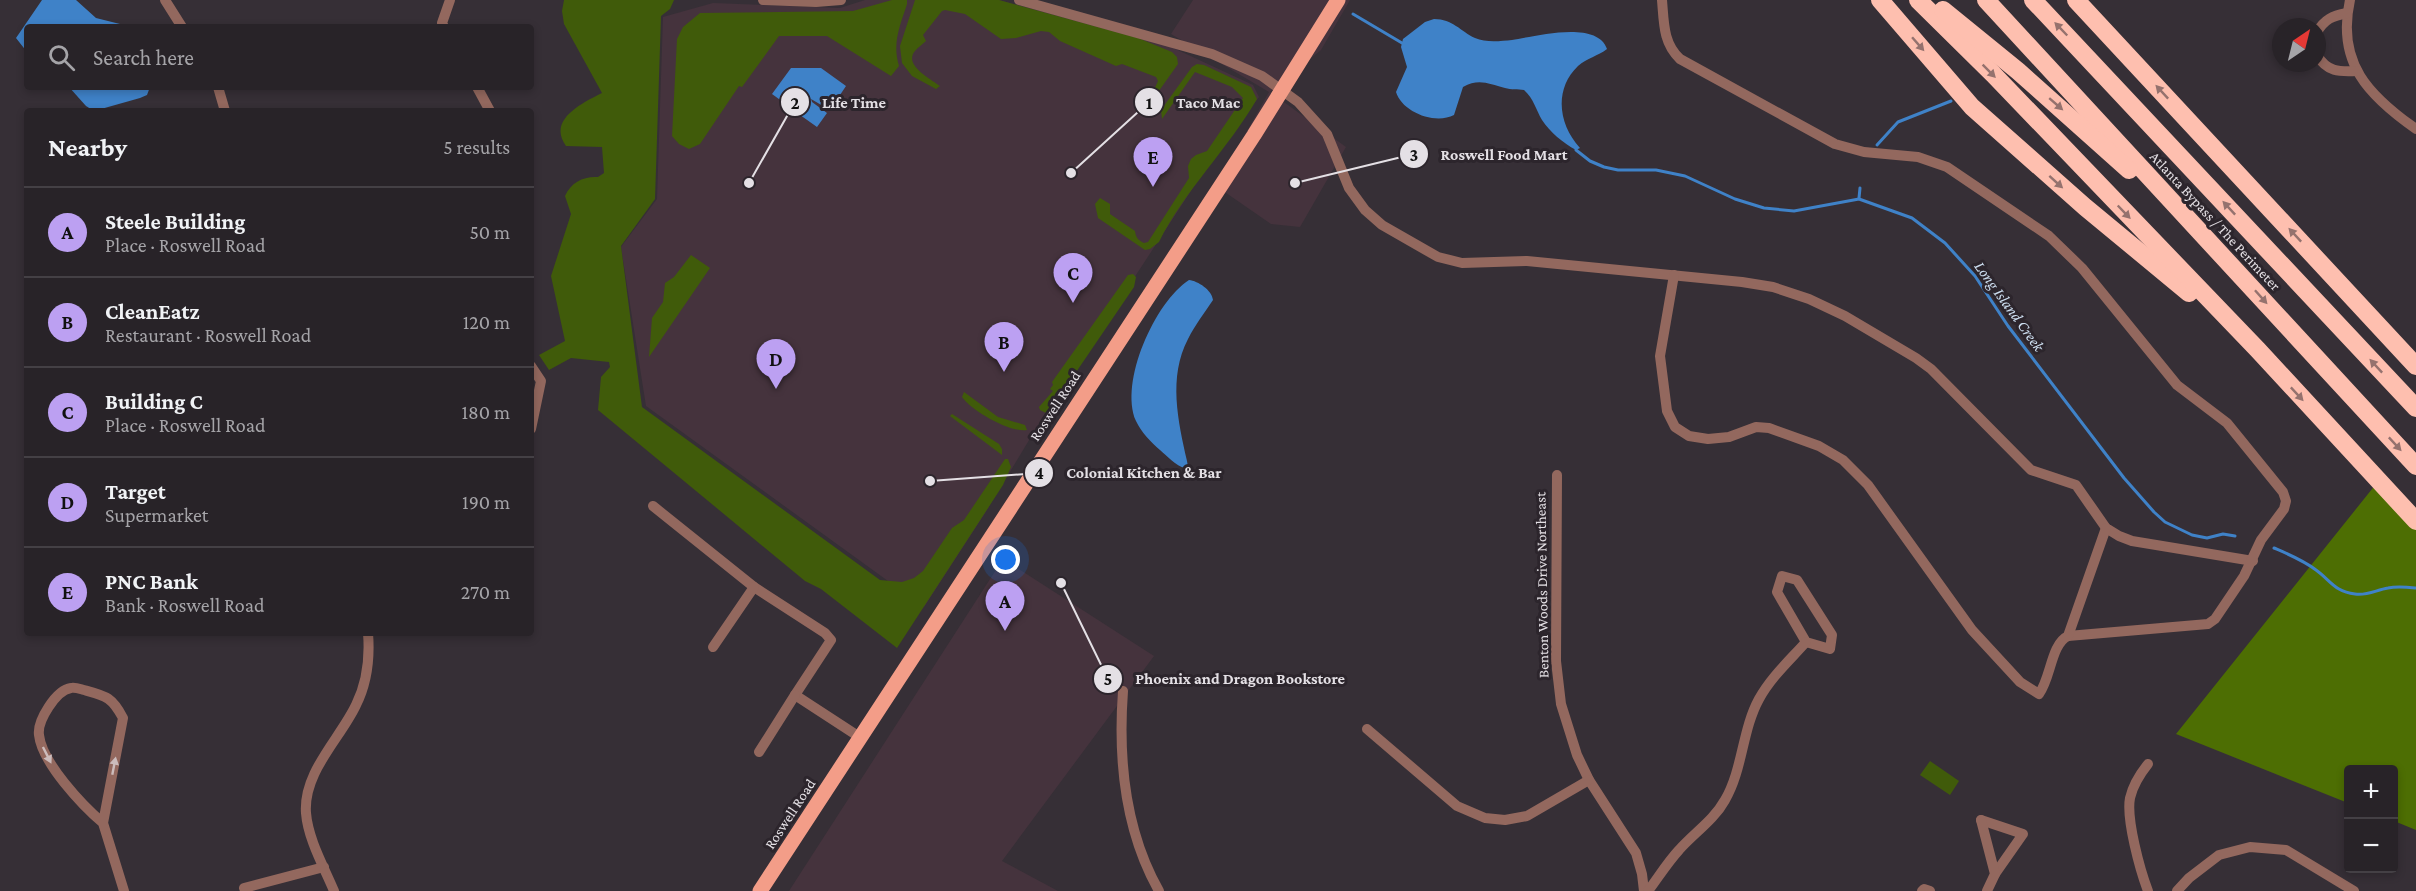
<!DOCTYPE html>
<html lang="en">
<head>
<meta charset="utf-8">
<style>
  body { margin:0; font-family:"Crimson Pro",serif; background:#302b30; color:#f1f3f6 }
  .controls { position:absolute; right:18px; bottom:18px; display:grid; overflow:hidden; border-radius:6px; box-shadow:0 3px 9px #0003 }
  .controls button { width:54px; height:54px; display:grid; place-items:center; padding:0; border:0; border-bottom:2px solid #444045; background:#282328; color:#f1f3f6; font:30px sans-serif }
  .compass { position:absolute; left:2272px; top:18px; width:54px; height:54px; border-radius:50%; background:#282328; box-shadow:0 3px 9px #0003; rotate:35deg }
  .you { position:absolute; left:1006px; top:560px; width:21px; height:21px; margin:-15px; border:4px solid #fff; border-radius:50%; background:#1a73e8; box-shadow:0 0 0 9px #1a73e833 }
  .badge { display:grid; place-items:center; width:39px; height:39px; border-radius:50%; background:#bca0f2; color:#111; font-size:20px; font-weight:700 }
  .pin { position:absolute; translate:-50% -50px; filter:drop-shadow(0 2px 3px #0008) }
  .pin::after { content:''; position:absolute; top:32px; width:21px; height:18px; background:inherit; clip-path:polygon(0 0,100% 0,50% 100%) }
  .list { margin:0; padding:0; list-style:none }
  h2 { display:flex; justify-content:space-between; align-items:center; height:78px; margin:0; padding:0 24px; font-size:26px }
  h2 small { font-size:20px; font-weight:400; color:#a5a4a8 }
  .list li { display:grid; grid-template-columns:39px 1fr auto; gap:18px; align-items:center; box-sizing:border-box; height:90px; padding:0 24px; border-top:2px solid #444045 }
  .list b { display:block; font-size:22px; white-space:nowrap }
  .list p { margin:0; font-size:20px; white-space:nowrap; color:#a5a4a8 }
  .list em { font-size:20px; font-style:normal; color:#a5a4a8 }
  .icon { flex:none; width:33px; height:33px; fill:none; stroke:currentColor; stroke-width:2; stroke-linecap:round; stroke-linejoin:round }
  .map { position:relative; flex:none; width:2416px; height:891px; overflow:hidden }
  .search { position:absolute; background:#282328; box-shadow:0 3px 9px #0003; left:24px; top:24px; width:510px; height:66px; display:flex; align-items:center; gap:15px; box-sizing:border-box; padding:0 21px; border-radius:6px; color:#a5a4a8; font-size:22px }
  .panel { position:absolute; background:#282328; box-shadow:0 3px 9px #0003; left:24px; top:108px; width:510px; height:528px; border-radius:6px }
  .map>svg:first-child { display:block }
</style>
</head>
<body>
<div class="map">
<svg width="2416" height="891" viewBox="0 0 2416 891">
  <rect width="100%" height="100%" fill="#362f36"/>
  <!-- commercial -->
  <g fill="#45333d">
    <polygon points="865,0 999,0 1169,46 1253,85 1259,97 1215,154 1040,422 985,513 924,607 646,406 621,247 657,199 663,17 713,3 840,8"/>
    <polygon points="1193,0 1350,0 1321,50 1270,92 1346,147 1300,227 1271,224 1216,186 1269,92 1171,34"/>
    <polygon points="1003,559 1154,656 1002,861 1058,891 789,891"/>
  </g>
  <!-- green -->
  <g fill="#405b0a">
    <path d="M564,0h110l-4,9 -9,7 -6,183 -34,47 21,161 238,173 22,2 12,-4 9,-7 29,-43 12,-8 41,-61h3l3,8 -8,18 -106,163 -76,-59 -16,-8 -207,-171 3,-33 9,-10 -1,-5 -38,-4 -22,12 -10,-15 26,-14 -14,-65 20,-62 -6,-18c6,-14 19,-20 33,-19l6,-4 -2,-26 -36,-1c-19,-26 16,-43 36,-53l-38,-69 -2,-13z"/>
    <path d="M892,0h15v4c-7,22 -15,39 -8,62l-8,10 -64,-40h-48l-37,51 -3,-1 -39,58 -11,5 -10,-5 -7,-8 5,-97 6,-12 17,-14 153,-2z"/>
    <path d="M915,0h84l139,38 34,14 5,5 1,7 -22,31 -3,-3 5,-11 -2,-4 -34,-13 -6,2 -56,-25 -11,-9 -8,-1 -25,7 -15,1 -36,-25 -20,-4 -3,1 -19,24 3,6c-3,3 -8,6 -11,10 -12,14 16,28 25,35l-4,3 -24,-13 -10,-13 -2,-17z"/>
    <path d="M1197,64l7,1 47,22 6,12c-29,50 -72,91 -98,143l-9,7 -5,1 -47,-32 -3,-14 5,-6 10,6v10l25,17c1,7 3,9 9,12l4,-1 41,-64 -1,-12 3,-7 5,-4 11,-4 36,-53 -11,-11 -37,-15 -33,47 -1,-9 31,-43z"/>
    <polygon points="691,255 710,268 649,357 652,318 663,302 665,283 674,277"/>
    <polygon points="1128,275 1133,274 1136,277 1134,287 1051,409 1046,413 1040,410 1039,407 1053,391 1050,389 1053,385 1052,382"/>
    <path d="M964,392l34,25 27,8 2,5c-17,3 -55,-19 -65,-33z"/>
    <polygon points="952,414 999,444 1002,449 1002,455 950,416"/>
    <polygon points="1930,761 1959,781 1950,795 1920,775"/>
  </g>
  <!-- forest -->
  <polygon fill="#4d6e03" points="2376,484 2416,529 2416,830 2394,821 2394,770 2348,770 2348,803 2176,734"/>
  <!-- water -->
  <g fill="#3f82c8">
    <polygon points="42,0 76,0 96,18 132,27 27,27 27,52 16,38"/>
    <path d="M1434,19c19,0 26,12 41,19 11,5 26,3 37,2 21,-3 85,-21 95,9 -9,7 -20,9 -29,17 -24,23 -20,58 2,82l-4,2c-13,-7 -26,-18 -34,-30 -6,-10 -8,-21 -18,-30 -6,-1 -13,0 -19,-2 -16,-4 -26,-10 -42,-1l-9,28c-19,10 -52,-3 -58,-23l11,-25 -6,-20 2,-8 22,-17z"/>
    <polygon points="791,68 821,68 846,86 830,110 811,99 812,102 827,113 817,127 786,105 796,92 795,89 783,102 772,94"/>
    <polygon points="69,87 150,87 147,95 140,98 94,111 86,106"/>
    <path d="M1189,280c9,1 23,10 24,20 -8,12 -18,25 -25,39 -20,38 -10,82 -1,122l1,6 -3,1c-9,-2 -18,-12 -25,-18 -9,-8 -19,-18 -24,-29 -17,-39 19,-119 53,-141z"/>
  </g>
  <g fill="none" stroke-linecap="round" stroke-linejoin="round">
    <!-- stream -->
    <g stroke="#3f82c8" stroke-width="3">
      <polyline points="1353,14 1402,43"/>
      <polyline points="1877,145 1898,122 1951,101"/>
      <polyline points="1576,150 1590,161 1604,167 1618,170 1656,170 1685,176 1735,199 1764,208 1794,211 1859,199 1912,218 1945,243 1975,276 2008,326 2124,478 2154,512 2165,522 2192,535 2207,538 2223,534 2235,536"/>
      <polyline points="1859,198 1860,188"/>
      <path d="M2274,548c14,6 29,12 42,22 14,10 19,22 39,24 12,2 21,-4 33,-6 9,-2 18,-1 28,0"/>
    </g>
    <!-- minor -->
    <g stroke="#93685e" stroke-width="10">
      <polyline points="165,0 182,27"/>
      <polyline points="763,0 816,2 841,0"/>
      <polyline points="1019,0 1212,54 1262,76 1298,102 1327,134 1349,188 1365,210 1382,225 1438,257 1462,263 1527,261 1742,282 1773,287 1809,299 1845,316 1916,358 1931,369 2031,470 2076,485 2106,528 2119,536 2132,541 2253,561"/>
      <path d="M1662,0c2,23 1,43 18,59l155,85 29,8 54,5 29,10 102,69 33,32 95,117 50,38 56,69 3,9 -2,8 -23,31 -17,36 -29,43 -7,5 -140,12"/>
      <path d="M2350,0c-14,63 19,96 66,129"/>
      <polyline points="444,27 442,23 450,0"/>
      <path d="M2317,32c8,-13 15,-16 30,-19"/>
      <path d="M2317,55c10,17 22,17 40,16"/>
      <polyline points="218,87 225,111"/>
      <polyline points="477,87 490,111"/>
      <path d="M1674,275l-14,81 7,55 8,16 14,9 19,3 21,-2 27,-10 13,1 50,18 24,14 25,25 104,145 48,52 19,12c12,-16 12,-50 29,-58l38,-108"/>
      <polyline points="531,366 541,381 531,429"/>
      <polyline points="1557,475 1556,661 1561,704 1577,755 1589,780 1636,853 1642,874 1644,891"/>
      <polyline points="653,506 754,587 825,633 831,640 795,695 861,738"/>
      <polygon points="1782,576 1797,580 1832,635 1830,649 1806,642 1777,592"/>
      <polyline points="713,647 754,587"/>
      <path d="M1123,691c-5,68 2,140 36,200"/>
      <polyline points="1367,729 1457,806 1485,818 1505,820 1527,816 1589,780"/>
      <polyline points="759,752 795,695"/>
      <polyline points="1981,820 2023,834 1995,874"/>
      <polyline points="1981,820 1995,874 1987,891"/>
      <path d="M103,823c-20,-17 -61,-60 -64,-88 -2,-14 17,-45 32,-47 4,-1 9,1 13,2 22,6 28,7 39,28l-20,105 21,68"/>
      <polyline points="244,888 324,867"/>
      <path d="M334,891c-10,-24 -26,-52 -28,-78 -3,-41 34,-74 50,-108 11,-22 14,-47 12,-72"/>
      <path d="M1648,891c10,-13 19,-28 31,-41 15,-17 35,-30 46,-50 18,-31 17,-70 34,-101 12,-22 31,-39 47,-57"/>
      <polyline points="1922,891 1924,889 1930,891"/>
      <path d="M2148,891c-8,-21 -22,-72 -18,-93 3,-13 10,-24 18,-34"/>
      <polyline points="2177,891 2189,878 2219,855 2250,847 2286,850 2354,891"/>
    </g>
    <!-- primary -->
    <polyline stroke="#f39d88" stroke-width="15" points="760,891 1254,135 1338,0"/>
    <!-- motorway -->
    <g stroke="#febfaf" stroke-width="18">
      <polyline points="1880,0 1972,107 2085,207 2189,293"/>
      <polyline points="1918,0 1993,74 2258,350 2416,521"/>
      <polyline points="1986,0 2416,466"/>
      <polyline points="2033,0 2416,408"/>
      <polyline points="2076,0 2416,366"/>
      <polyline points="1943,10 2018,71 2129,170"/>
    </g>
  </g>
  <!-- one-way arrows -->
  <defs><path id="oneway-solid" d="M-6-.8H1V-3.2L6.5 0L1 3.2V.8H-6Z" transform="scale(1.5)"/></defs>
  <g fill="#95726e">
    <use href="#oneway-solid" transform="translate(2061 29) rotate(-134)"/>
    <use href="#oneway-solid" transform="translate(1918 44) rotate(49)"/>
    <use href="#oneway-solid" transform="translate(1989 71) rotate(45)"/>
    <use href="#oneway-solid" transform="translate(2162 92) rotate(-133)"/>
    <use href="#oneway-solid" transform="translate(2056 104) rotate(41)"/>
    <use href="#oneway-solid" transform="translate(2056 182) rotate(42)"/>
    <use href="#oneway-solid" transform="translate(2229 208) rotate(-133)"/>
    <use href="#oneway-solid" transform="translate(2124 212) rotate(46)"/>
    <use href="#oneway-solid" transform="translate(2295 235) rotate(-133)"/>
    <use href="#oneway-solid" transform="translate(2261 297) rotate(48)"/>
    <use href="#oneway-solid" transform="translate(2376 366) rotate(-133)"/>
    <use href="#oneway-solid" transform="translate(2297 394) rotate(47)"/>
    <use href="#oneway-solid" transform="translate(2395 444) rotate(47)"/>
  </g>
  <g fill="#ccbcbc">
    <use href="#oneway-solid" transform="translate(47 755) rotate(63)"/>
    <use href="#oneway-solid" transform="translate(114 766) rotate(-79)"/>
  </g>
  <g text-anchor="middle" stroke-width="6" stroke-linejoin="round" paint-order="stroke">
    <!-- street labels -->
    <g font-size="15" fill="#e4e0e5" stroke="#2c252c">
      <text transform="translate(2215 221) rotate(47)" y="5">Atlanta Bypass / The Perimeter</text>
      <text transform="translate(1055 406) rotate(-57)" y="5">Roswell Road</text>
      <text transform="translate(1542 585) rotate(-91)" y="5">Benton Woods Drive Northeast</text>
      <text transform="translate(790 814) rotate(-57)" y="5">Roswell Road</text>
    </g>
    <!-- water labels -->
    <g font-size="16" font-style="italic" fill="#cddef0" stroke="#2c252c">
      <text transform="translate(2010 306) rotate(54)" y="6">Long Island Creek</text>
    </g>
  </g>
  <!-- callouts -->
  <path fill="none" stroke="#e4e0e5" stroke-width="2" d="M1071 173L1149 102M749 183L795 102M1295 183L1414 154M930 481L1039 473M1061 583L1108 679"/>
  <g fill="#e4e0e5" stroke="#2c252c" stroke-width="2">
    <circle cx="1071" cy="173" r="6"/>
    <circle cx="749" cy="183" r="6"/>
    <circle cx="1295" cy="183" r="6"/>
    <circle cx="930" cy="481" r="6"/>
    <circle cx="1061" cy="583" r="6"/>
    <circle cx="1149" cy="102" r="15"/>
    <circle cx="795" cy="102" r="15"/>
    <circle cx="1414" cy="154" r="15"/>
    <circle cx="1039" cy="473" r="15"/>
    <circle cx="1108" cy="679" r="15"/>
  </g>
  <g font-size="18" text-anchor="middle" font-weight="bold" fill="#111">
    <text x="1149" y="109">1</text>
    <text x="795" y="109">2</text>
    <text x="1414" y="161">3</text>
    <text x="1039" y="479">4</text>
    <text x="1108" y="685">5</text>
  </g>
  <g font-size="16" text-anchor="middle" font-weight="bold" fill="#e4e0e5" stroke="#2c252c" stroke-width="6" stroke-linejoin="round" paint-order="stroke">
    <text x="1208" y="108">Taco Mac</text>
    <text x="854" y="108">Life Time</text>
    <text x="1504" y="160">Roswell Food Mart</text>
    <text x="1144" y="478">Colonial Kitchen &amp; Bar</text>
    <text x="1240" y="684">Phoenix and Dragon Bookstore</text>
  </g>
</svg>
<div class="controls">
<button>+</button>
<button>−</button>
</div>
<svg class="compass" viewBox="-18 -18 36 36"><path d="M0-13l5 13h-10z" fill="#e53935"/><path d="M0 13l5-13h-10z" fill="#a5a4a8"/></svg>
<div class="you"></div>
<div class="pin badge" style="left:1005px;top:631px">A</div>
<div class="pin badge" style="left:1004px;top:372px">B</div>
<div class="pin badge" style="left:1073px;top:303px">C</div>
<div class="pin badge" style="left:776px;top:389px">D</div>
<div class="pin badge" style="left:1153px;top:187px">E</div>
<div class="search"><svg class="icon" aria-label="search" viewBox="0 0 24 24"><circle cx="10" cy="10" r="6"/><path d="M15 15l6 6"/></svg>Search here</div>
<section class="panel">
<h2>Nearby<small>5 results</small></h2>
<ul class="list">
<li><span class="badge">A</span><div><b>Steele Building</b><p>Place · Roswell Road</p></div><em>50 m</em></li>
<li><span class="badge">B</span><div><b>CleanEatz</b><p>Restaurant · Roswell Road</p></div><em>120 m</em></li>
<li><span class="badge">C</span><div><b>Building C</b><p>Place · Roswell Road</p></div><em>180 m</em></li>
<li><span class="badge">D</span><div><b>Target</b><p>Supermarket</p></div><em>190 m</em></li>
<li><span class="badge">E</span><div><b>PNC Bank</b><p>Bank · Roswell Road</p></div><em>270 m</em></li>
</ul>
</section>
</div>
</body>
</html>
